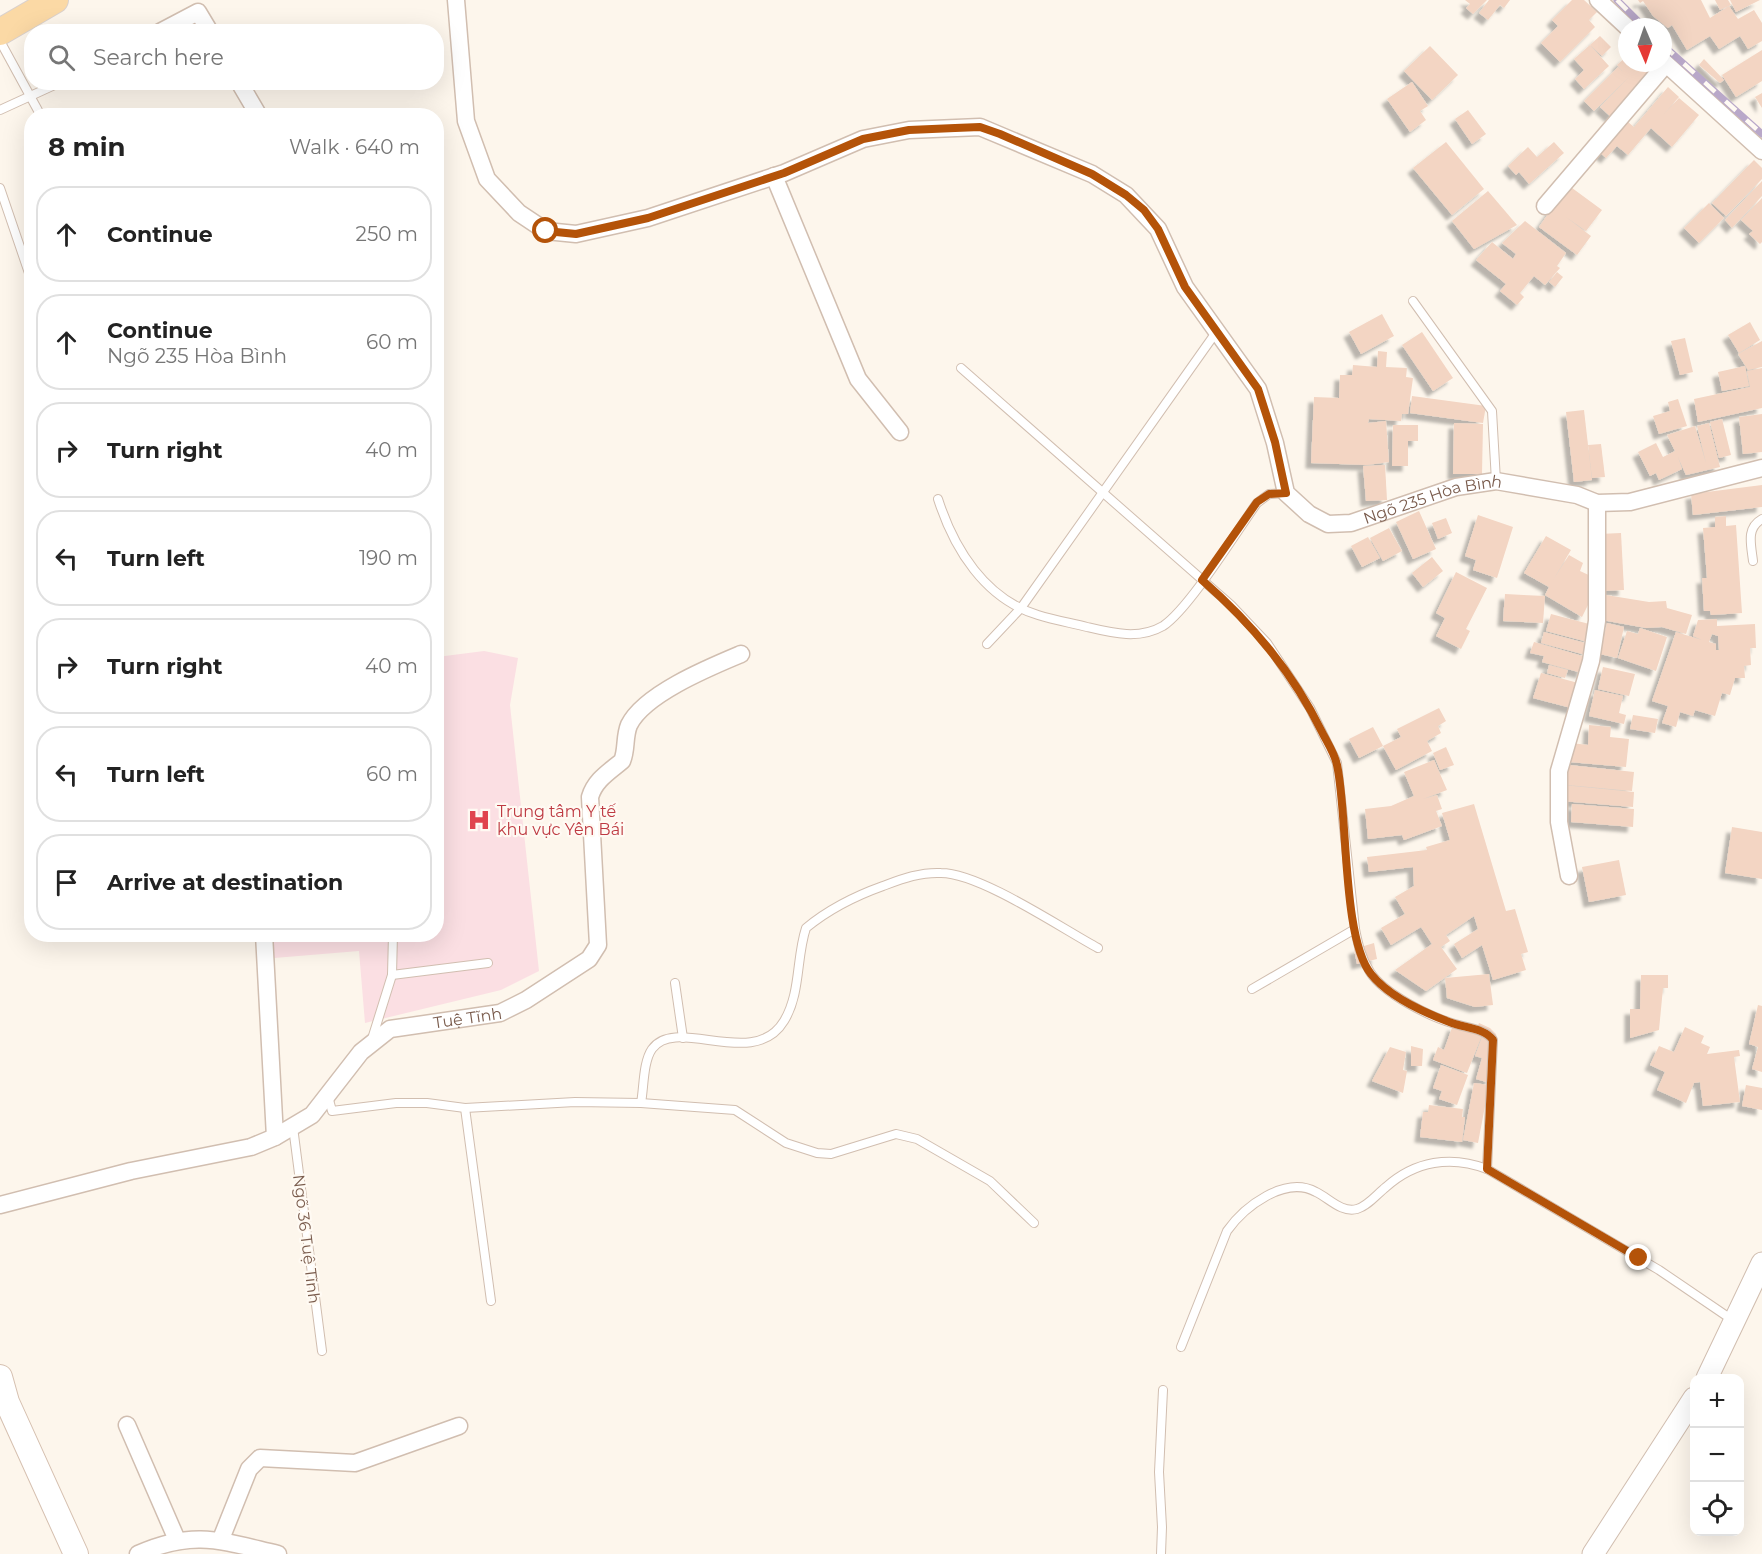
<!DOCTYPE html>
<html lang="en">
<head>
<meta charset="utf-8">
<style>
  body { margin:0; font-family:Montserrat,sans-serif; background:#f2f2f2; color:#222 }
  .controls { position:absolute; right:18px; bottom:18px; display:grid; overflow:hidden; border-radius:12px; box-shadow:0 6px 24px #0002 }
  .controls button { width:54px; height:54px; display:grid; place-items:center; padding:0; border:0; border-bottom:2px solid #e0e0e0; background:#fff; color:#222; font:30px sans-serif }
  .compass { position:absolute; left:1618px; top:18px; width:54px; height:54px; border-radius:50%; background:#fff; box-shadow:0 6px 24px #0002; rotate:178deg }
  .stop { position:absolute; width:18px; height:18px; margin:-14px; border:4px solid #b45309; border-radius:50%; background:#fff }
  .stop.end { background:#b45309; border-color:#fff; box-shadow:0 2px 6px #0008 }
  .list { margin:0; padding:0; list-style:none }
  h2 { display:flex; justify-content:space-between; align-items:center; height:78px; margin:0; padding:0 24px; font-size:26px }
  h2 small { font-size:20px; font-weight:400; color:#767676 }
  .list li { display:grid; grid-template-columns:39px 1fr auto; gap:18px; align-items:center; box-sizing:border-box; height:96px; margin:0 12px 12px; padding:0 12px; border:2px solid #e0e0e0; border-radius:24px }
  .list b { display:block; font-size:22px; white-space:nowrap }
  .list p { margin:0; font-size:20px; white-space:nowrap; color:#767676 }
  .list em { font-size:20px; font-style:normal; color:#767676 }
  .icon { flex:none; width:33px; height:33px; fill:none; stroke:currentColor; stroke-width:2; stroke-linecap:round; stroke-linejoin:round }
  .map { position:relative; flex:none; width:1762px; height:1554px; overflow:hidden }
  .search { position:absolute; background:#fff; box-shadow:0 6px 24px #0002; left:24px; top:24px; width:420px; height:66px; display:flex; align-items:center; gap:15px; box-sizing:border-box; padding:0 21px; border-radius:24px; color:#767676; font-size:22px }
  .panel { position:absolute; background:#fff; box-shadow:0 6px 24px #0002; left:24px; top:108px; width:420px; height:834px; border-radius:24px }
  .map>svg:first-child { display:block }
</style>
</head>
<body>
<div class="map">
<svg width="1762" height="1554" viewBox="0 0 1762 1554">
  <defs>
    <filter id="shadow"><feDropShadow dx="-5.5" dy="5.5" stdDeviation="1.5" flood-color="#0004"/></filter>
  </defs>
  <rect width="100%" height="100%" fill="#fdf6ec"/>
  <!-- medical -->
  <polygon fill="#fbdfe3" points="484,651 518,658 510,705 539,971 501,990 365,1023 359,951 274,958 272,935 436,934 437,657"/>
  <!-- building -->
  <g fill="#f3d5c3" fill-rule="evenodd" filter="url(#shadow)">
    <polygon points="1465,0 1487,0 1473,14 1466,8 1470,4"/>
    <polygon points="1489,0 1510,0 1504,8 1500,5 1488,20 1479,13"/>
    <polygon points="1572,0 1584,0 1597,12 1589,20 1595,27 1560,62 1541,43 1558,26 1552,20"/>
    <polygon points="1638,0 1701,0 1710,18 1729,6 1738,19 1754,10 1762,23 1762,41 1748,49 1740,36 1719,49 1710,36 1687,50 1672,25 1668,28 1653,16 1643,1 1640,3"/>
    <polygon points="1715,0 1728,0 1731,5 1720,10"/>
    <polygon points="1730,0 1760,0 1736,12"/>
    <polygon points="1600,36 1611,47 1602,56 1590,45"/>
    <polygon points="1590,45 1609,66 1584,89 1575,79 1584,70 1574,59"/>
    <polygon points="1430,46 1458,75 1432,100 1404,71"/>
    <polygon points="1762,50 1762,81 1736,97 1722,75"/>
    <polygon points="1627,56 1627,63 1652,63 1656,67 1611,117 1600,107 1629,77 1594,111 1584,101 1618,67 1623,72 1617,65"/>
    <polygon points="1704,59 1724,80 1720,83 1699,65"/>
    <polygon points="1412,82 1428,106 1420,111 1426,120 1410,132 1387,99"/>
    <polygon points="1668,87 1679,97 1663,115 1679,98 1699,115 1672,147 1651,128 1628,155 1617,146 1606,158 1596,149 1622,117 1634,127"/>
    <polygon points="1762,93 1762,108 1755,97"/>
    <polygon points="1468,110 1486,134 1472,144 1455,119"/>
    <polygon points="1446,142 1484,189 1452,215 1413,168"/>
    <polygon points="1554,142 1564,153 1529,184 1519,172 1516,175 1508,166 1528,147 1537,157"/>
    <polygon points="1754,160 1762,168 1762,179 1726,216 1712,203"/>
    <polygon points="1762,181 1762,196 1732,228 1725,220"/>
    <polygon points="1568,185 1602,210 1586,231 1566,217 1591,236 1577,255 1539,227"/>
    <polygon points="1488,191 1517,225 1474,249 1452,221"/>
    <polygon points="1762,198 1762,242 1760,244 1749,234 1753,231 1741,220"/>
    <polygon points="1709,203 1724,218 1699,243 1684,228"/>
    <polygon points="1525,221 1566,253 1557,266 1560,268 1545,285 1534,276 1520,293 1524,297 1517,305 1500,291 1506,284 1476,260 1492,242 1513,259 1516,254 1502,243"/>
    <polygon points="1557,272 1563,277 1555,287 1549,282"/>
    <polygon points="1382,314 1394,336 1361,354 1349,332"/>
    <polygon points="1750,322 1760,340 1739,353 1728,335"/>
    <polygon points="1422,332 1453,378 1433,391 1402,345"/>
    <polygon points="1685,338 1693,372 1680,375 1671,341"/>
    <polygon points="1762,341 1762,367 1748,370 1738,354"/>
    <polygon points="1378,351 1387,352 1386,367 1407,368 1406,377 1413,378 1408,414 1402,414 1401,421 1369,419 1368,423 1386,421 1389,462 1367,465 1311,463 1314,397 1339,398 1340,375 1352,375 1353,365 1377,367"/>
    <polygon points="1745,366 1746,371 1741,372 1746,371 1749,386 1722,391 1718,372"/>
    <polygon points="1762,368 1762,408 1698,422 1694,399 1750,387 1747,371"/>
    <polygon points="1412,396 1486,406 1483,423 1410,413"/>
    <polygon points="1678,399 1687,426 1659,434 1653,416 1670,411 1668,402"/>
    <polygon points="1584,410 1592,480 1574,482 1566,412"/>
    <polygon points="1762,414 1762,452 1743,454 1739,417"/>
    <polygon points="1722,419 1731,455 1719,458 1710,422"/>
    <polygon points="1454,423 1483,424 1482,474 1453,474"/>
    <polygon points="1709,423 1720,467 1686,475 1678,457 1682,469 1659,480 1656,473 1650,476 1638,452 1656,443 1663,457 1675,451 1667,435 1695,426 1706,463 1697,426"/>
    <polygon points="1393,425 1418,425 1418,441 1408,441 1408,466 1392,466"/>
    <polygon points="1601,444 1605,477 1592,478 1588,445"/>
    <polygon points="1385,465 1387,500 1366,501 1363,466"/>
    <polygon points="1762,485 1762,507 1693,515 1691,494"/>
    <polygon points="1419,511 1436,549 1413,559 1396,522"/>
    <polygon points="1478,515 1513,527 1497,578 1473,570 1476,560 1465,556"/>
    <polygon points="1726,516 1726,526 1736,525 1742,613 1711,615 1710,611 1704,611 1702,578 1707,578 1703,528 1715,527 1715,517"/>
    <polygon points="1446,518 1452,533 1438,539 1432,523"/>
    <polygon points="1389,528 1402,551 1383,561 1370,538"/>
    <polygon points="1621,533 1624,590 1602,591 1599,534"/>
    <polygon points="1546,536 1571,550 1553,580 1569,555 1583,563 1580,571 1593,577 1592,597 1582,617 1545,595 1549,587 1524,573"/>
    <polygon points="1368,537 1380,558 1362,567 1351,546"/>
    <polygon points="1432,557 1443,571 1423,587 1412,573"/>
    <polygon points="1456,572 1487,588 1466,629 1470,631 1461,649 1436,636 1445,618 1436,613"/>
    <polygon points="1505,594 1545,596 1543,623 1503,621"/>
    <polygon points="1606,595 1649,602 1666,601 1667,608 1692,615 1686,634 1662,627 1646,628 1602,620"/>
    <polygon points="1551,614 1593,625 1588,642 1546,631"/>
    <path d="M1717,619v7l38,-2 1,24h-6l1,17 -7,1 1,12h-10l-5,17 -8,-2 -7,23 -20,-6 -2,6 -13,-4 -4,15 -14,-4 6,-17 -16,-5 24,-69 26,8 -9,-4 5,-16zM1712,634l6,2 1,14h-3v-6l-7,-2z"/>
    <polygon points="1607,623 1624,627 1617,658 1600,654"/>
    <polygon points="1640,628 1667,637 1656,671 1618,658 1627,631 1638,634"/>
    <polygon points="1544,632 1589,644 1586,655 1541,643"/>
    <polygon points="1534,642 1586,657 1582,673 1542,662 1544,656 1530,653"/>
    <polygon points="1549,665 1568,670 1565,678 1547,673"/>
    <polygon points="1603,667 1635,674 1629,696 1598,689"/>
    <polygon points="1541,673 1582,684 1575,709 1533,698"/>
    <polygon points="1595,690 1623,696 1619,713 1626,715 1624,724 1589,716"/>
    <polygon points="1439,708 1446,721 1438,726 1441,733 1427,741 1432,751 1396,770 1383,746 1401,737 1397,729"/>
    <polygon points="1633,715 1658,719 1655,733 1630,729"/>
    <polygon points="1589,725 1611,727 1610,737 1629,739 1626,767 1569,762 1571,743 1588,745"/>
    <polygon points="1373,727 1383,746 1359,758 1349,739"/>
    <polygon points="1446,747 1454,765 1440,770 1433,753"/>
    <polygon points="1434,760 1447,790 1423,799 1437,795 1442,809 1436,811 1442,826 1404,840 1402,835 1368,839 1365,809 1391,806 1414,796 1404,772"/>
    <polygon points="1569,765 1634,772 1632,791 1567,785"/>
    <polygon points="1563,785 1634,792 1633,807 1561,801"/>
    <polygon points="1474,804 1506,911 1515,909 1528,952 1521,954 1526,970 1493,980 1482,945 1462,958 1454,944 1478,929 1474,916 1446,935 1450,941 1441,947 1457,969 1426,991 1395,970 1432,944 1421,927 1391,945 1381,928 1405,914 1395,897 1414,886 1413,867 1369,872 1367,857 1427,850 1426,847 1450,840 1442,813"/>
    <polygon points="1572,804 1634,809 1633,827 1571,822"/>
    <polygon points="1732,827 1762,832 1762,879 1725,873"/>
    <polygon points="1619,860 1626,895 1589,902 1582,867"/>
    <polygon points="1374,943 1377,959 1357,964 1354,949"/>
    <polygon points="1489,974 1493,1005 1475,1007 1447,998 1445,978"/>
    <polygon points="1641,975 1668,975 1668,988 1663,988 1659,1030 1630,1038 1630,1009 1640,1009"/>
    <polygon points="1758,1005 1762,1006 1762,1072 1752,1069 1758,1047 1749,1044"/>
    <polygon points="1479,1023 1490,1028 1496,1034 1498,1042 1490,1083 1476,1079 1482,1058 1475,1056 1483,1034 1475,1032"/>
    <polygon points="1453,1025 1482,1035 1467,1073 1433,1060 1438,1047 1444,1050"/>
    <polygon points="1685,1027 1704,1036 1701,1043 1710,1047 1707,1054 1739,1050 1740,1056 1734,1057 1740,1102 1703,1106 1700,1082 1694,1083 1686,1103 1657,1090 1665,1072 1650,1065 1659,1046 1674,1052"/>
    <polygon points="1411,1046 1423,1049 1422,1066 1411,1066"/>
    <polygon points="1390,1047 1406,1052 1403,1070 1407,1071 1403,1093 1372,1081"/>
    <polygon points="1441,1065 1468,1075 1457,1105 1439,1099 1442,1091 1433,1088"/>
    <polygon points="1474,1083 1489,1085 1478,1143 1463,1140"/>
    <polygon points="1746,1085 1762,1088 1762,1110 1742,1106"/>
    <polygon points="1429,1105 1463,1109 1462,1117 1465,1117 1462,1142 1420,1137 1423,1112 1428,1112"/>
  </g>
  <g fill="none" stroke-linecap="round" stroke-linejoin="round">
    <!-- service casing -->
    <g stroke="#d1beb0" stroke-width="10">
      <g id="service">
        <polyline points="0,41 41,116"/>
        <polyline points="0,110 61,82"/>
        <polyline points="0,188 32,282"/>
        <polyline points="1413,301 1492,411 1496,481"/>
        <path d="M961,368l270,237 36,38 43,65 27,55 18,166c3,15 6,29 15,43 14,22 60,45 85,52 13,4 30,5 38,16l-6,129"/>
        <path d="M938,499c16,50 47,100 100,116 16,5 33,8 49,12 25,6 52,13 76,-1 26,-17 74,-95 94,-123l12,-9 17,-1"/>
        <path d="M1753,561c-2,-17 -7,-33 9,-42"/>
        <polyline points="987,644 1021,608 1217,331"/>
        <polyline points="392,975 488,963"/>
        <polyline points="675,983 683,1038"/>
        <polyline points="1252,989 1355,929"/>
        <polyline points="372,1039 392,975 393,934"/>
        <polyline points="328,1096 332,1111 396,1103 427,1103 465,1108 575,1102 641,1103 735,1110 786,1143 817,1153 831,1154 896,1134 917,1139 990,1181 1034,1223"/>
        <path d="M641,1103c3,-16 2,-41 11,-54 24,-34 102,22 132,-28 17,-28 12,-63 22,-93 23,-19 49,-32 77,-42 19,-7 37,-14 58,-13 39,0 120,55 157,75"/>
        <polyline points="465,1108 491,1301"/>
        <polyline points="293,1127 322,1351"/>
        <path d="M1181,1347l46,-116c17,-24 58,-56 89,-39 13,6 25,21 41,17 11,-3 20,-15 29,-22 29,-26 65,-32 101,-18l172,101 75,51"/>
        <polyline points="1161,1554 1162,1527 1159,1472 1163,1390"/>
      </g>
    </g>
    <!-- minor casing -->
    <g stroke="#d1beb0" stroke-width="19">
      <g id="minor">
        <path id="s1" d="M456,0l10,121 21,58 32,34 27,18 30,3 72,-16 136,-45 79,-34 46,-9 71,-3 112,47 34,21 32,34 27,58 73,102 17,54 11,50 23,21 19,10 23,-1 105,-36 40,-6 81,14 20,8 33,-1 132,-34"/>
        <polyline points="1598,0 1627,27"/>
        <polyline points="160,32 198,12 210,32"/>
        <polyline points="1663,61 1762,151"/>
        <polyline points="239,82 259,116"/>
        <polyline points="774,176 858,379 900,432"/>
        <polyline points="1545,206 1666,64"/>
        <polyline points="1569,876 1559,822 1559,771 1591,661 1597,621 1597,503"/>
        <polyline points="264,934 275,1137"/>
        <path id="s2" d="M0,1205l131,-34 120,-24 24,-10 37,-22 49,-63 29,-23 110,-16 26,-13 63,-41 9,-14 -8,-148c5,-17 19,-25 32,-36 5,-11 2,-24 7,-36 15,-31 81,-58 112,-71"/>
        <polyline points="127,1425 177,1540"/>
        <polyline points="221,1539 249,1469 260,1458 355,1463 459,1426"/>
        <path d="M138,1554c56,-25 84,-13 140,0"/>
      </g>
    </g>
    <!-- tertiary casing -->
    <g stroke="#d1beb0" stroke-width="23">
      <g id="tertiary">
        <polyline points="1707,1378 1762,1263"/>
        <polyline points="1593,1554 1694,1398"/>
      </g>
    </g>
    <!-- secondary casing -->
    <g stroke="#d6c0b0" stroke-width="26">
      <polyline id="secondary" points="0,1377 7,1402 76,1554"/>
    </g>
    <!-- primary casing -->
    <g stroke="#dad1cd" stroke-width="28">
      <polyline id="primary" points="0,32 55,0"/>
    </g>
    <!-- service -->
    <use href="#service" stroke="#fff" stroke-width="8"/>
    <!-- minor -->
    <use href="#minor" stroke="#fff" stroke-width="16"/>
    <!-- tertiary -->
    <use href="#tertiary" stroke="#fff" stroke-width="21"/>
    <!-- secondary -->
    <use href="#secondary" stroke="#fff" stroke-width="24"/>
    <!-- primary -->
    <use href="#primary" stroke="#fbd9a5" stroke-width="26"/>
    <!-- rail casing -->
    <g stroke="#b9a8c9" stroke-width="7">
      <g id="rail">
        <polyline points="1617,0 1644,27"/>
        <polyline points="1663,45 1762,134"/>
      </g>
    </g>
    <!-- rail -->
    <use href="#rail" stroke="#fffaf3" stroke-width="4.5" stroke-dasharray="14" stroke-linecap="butt"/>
  </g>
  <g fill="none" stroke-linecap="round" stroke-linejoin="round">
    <!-- route -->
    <path stroke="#b45309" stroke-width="8" d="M546,231l30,3 72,-16 136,-45 79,-34 46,-9 46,-2 25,-1 20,7 92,40 34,21 18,15 14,19 27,58 73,102 17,53 11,51 -17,1 -12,8 -55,78c50,44 90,91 120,152 5,10 13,22 15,33 11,49 5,173 34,209 18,23 54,39 81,49 13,5 32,5 41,17l-6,129 152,89"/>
  </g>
  <!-- icons -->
  <defs>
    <g id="hospital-bare" transform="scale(1.8)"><path d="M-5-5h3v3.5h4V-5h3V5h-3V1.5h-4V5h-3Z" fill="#e0444e" stroke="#fffaf3" stroke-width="2.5" paint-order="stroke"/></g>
  </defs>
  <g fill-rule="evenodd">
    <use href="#hospital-bare" x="479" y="820"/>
  </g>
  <g text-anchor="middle" stroke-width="4.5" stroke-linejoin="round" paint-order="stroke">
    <!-- street labels -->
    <g font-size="16" fill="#7a5c4d" stroke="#fffaf3">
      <text dy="6" stroke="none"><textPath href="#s1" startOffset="1380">Ngõ 235 Hòa Bình</textPath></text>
      <text dy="6" stroke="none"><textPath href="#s2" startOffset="522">Tuệ Tĩnh</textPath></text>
      <text transform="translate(307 1239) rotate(83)" y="6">Ngõ 36 Tuệ Tĩnh</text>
    </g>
    <!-- health labels -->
    <g font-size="16" fill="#be3a42" stroke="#fffaf3" text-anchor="start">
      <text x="497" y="817">Trung tâm Y tế<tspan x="497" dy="18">khu vực Yên Bái</tspan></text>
    </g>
  </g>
</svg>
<div class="controls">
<button>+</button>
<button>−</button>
<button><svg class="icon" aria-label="locate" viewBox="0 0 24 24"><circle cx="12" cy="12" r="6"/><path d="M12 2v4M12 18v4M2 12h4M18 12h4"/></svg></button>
</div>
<svg class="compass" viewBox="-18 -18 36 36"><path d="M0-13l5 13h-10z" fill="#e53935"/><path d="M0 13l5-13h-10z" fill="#767676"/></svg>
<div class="stop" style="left:546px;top:231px"></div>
<div class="stop end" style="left:1639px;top:1258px"></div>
<div class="search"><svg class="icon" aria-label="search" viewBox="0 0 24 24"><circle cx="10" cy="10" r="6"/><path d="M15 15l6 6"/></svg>Search here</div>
<section class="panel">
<h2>8 min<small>Walk · 640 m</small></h2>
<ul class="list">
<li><svg class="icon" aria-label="ahead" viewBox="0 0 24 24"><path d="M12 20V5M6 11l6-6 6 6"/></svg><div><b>Continue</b></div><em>250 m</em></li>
<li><svg class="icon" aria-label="ahead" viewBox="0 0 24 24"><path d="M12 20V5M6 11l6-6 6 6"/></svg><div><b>Continue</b><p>Ngõ 235 Hòa Bình</p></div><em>60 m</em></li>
<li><svg class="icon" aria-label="right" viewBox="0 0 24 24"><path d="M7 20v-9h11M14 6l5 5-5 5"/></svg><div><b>Turn right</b></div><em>40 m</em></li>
<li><svg class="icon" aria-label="left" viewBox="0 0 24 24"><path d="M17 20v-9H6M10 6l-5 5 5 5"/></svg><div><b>Turn left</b></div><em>190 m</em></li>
<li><svg class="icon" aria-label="right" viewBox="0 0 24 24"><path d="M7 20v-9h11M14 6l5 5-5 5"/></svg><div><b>Turn right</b></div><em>40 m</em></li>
<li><svg class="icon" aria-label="left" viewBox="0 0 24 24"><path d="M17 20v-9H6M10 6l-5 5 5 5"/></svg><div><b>Turn left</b></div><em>60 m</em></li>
<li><svg class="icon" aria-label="arrive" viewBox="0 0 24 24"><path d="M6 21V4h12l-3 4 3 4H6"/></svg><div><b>Arrive at destination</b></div></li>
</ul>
</section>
</div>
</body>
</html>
